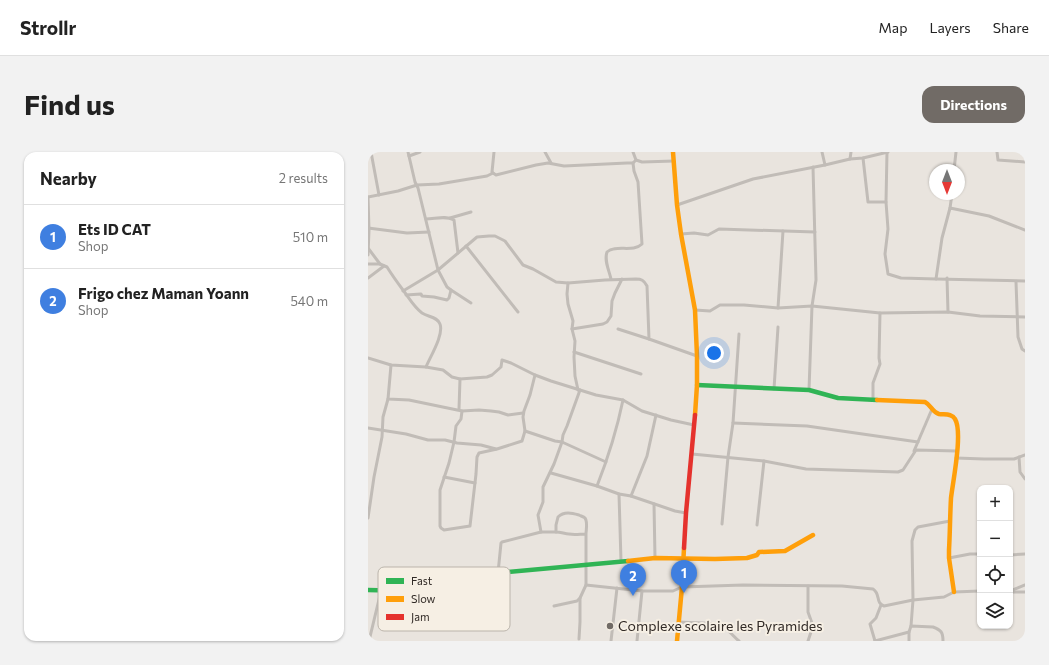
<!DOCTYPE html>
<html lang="en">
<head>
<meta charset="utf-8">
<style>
  body { margin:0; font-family:Commissioner,sans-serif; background:#f2f2f2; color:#222 }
  .controls { position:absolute; right:12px; bottom:12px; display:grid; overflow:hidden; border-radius:8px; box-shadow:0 1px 3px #0004 }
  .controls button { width:36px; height:36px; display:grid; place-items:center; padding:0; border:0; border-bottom:1px solid #e0e0e0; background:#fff; color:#222; font:20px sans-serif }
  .compass { position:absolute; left:561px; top:12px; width:36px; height:36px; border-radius:50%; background:#fff; box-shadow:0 1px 3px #0004; rotate:180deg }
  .you { position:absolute; left:346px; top:201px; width:14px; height:14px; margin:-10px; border:3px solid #fff; border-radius:50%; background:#1a73e8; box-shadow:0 0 0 6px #1a73e833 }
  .badge { display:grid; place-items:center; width:26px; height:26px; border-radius:50%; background:#716b66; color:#fff; font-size:13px; font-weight:700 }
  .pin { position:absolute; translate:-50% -33px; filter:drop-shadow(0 1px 2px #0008) }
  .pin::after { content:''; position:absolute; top:21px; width:14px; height:12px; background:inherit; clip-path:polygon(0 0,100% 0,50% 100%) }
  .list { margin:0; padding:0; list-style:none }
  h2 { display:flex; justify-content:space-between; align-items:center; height:52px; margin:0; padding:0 16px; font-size:17px }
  h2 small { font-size:13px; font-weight:400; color:#767676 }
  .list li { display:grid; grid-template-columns:26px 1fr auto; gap:12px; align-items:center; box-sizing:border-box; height:64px; padding:0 16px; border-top:1px solid #e0e0e0 }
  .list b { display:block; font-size:15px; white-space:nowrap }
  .list p { margin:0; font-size:13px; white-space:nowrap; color:#767676 }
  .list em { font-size:13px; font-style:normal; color:#767676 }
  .icon { flex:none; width:22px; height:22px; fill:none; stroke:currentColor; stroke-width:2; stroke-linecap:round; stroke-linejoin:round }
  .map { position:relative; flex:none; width:657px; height:489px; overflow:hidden; border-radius:12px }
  header { display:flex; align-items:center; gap:24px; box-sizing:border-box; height:56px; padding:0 20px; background:#fff; border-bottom:1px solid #e0e0e0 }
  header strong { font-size:19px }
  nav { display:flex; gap:22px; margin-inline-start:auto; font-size:14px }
  .intro { display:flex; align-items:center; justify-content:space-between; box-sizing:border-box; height:96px; padding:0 24px }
  h1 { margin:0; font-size:28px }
  .button { padding:10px 18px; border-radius:12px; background:#716b66; color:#fff; font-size:14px; font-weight:700 }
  main { display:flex; gap:24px; padding:0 24px }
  aside { flex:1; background:#fff; border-radius:12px; box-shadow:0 1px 3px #0004 }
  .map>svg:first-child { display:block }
</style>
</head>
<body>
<header>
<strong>Strollr</strong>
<nav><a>Map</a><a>Layers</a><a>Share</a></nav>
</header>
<div class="intro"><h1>Find us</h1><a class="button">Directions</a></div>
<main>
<aside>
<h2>Nearby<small>2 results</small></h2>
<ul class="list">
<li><span class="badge" style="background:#3f7fe0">1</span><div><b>Ets ID CAT</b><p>Shop</p></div><em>510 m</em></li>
<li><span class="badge" style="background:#3f7fe0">2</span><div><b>Frigo chez Maman Yoann</b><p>Shop</p></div><em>540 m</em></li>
</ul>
</aside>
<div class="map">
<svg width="657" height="489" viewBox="0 0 657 489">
  <rect width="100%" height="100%" fill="#e9e4de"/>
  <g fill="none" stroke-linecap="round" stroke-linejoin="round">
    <!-- street -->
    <g stroke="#c1bcb7" stroke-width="3">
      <polyline points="3,0 11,43"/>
      <polyline points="126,0 124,20 125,21 128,23 168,13 180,11 196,14 259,11 265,11 268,8"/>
      <polyline points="177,0 183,11"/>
      <polyline points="265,0 268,8 274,10 306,9"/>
      <polyline points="454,0 457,13"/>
      <polyline points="519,0 518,50 520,77 517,102 520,122 533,126 568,127 574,86 582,56 621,64 657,78"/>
      <polyline points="629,0 630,8 657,10"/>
      <polyline points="41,4 52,0"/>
      <polyline points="495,6 500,50 518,50"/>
      <polyline points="482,7 483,0"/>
      <polyline points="586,18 588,0"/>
      <polyline points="0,45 30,39 49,33 71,32 119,24 125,21"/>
      <polyline points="309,53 385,27 457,13 482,7 495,6 520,0"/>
      <polyline points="582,56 584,42"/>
      <polyline points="82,66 103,60"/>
      <path d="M58,67c9,0 20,-4 28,1l4,33"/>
      <polyline points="0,76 39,81 61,80"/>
      <polyline points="313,82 326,81 340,83 351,77 447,80"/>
      <polyline points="98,94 150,160"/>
      <polyline points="0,96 12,112"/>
      <polyline points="0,103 1,78 0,45"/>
      <path d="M0,112h12l7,3c5,8 10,15 16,23 6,8 11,17 19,23 6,4 16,4 18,11 4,11 -10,33 -14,43l-35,-2 -23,-7"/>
      <polyline points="0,126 16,114"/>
      <polyline points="579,126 580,160"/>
      <path d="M243,127c-2,-9 -7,-18 -4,-27 9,-8 26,1 35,-8l-4,-62 -4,-11 -1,-8"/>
      <polyline points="568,127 657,129"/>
      <polyline points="648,130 650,185 654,197 657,199"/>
      <polyline points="200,131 199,142 200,152 205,169 204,177 207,189 206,205 207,224 210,238"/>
      <polyline points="83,138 103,151"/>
      <path d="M35,139l35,-21 39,-33 12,-1h6l10,5 18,24 10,4 23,13 12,1 37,-3 31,-1c5,0 8,1 11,7l2,53 48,17"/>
      <polyline points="38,143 53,142 54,144 66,145 79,148 81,146 83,138 79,135 70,118 50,36 47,30 40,0"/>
      <polyline points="410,156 415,79"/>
      <polyline points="327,158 342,159 352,153 376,153 410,156 444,154 512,161 580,160 612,164 657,165"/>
      <polyline points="204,177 235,172 239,170 243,164 244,149 247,141 254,127"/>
      <polyline points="250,177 281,187"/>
      <polyline points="206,200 273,222"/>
      <polyline points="23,213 20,247 41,248 94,259 111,258 123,259 131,260 140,263 155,261"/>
      <polyline points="58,215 75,218 84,225 92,227"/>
      <polyline points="406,237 410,175"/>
      <polyline points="441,238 444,154 448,128 445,15"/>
      <polyline points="505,248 505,231 512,212 511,206 512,161"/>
      <polyline points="91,257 92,227 119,225 124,223 133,215 134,208 143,211 167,223 183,229 228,243 255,248 274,259 303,268 326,273"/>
      <polyline points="94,259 93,267 88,274 86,290 81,311 72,338 72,374 73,376 76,378 102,374 108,322 109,305 111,301 129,297 154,289 157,279 187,289 194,290 195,283 199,274 212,238"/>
      <polyline points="365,271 439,274 550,290"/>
      <polyline points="0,276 38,282 60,288 77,288 89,291 113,293 128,297"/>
      <polyline points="157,279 155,265 156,259 162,243 167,223"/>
      <polyline points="546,299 564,257"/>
      <polyline points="324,302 396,309 438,317 530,320 535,318 548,298 589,299"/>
      <polyline points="651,305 652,320 657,327"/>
      <polyline points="588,306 616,307 646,307 657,303"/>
      <polyline points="183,321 229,334 251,342 263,344 307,359 318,361"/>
      <polyline points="76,325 107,331"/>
      <path d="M229,334c11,-28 20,-57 26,-86"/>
      <polyline points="251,342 253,409"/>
      <polyline points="263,344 279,304 288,263"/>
      <polyline points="286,352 287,406"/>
      <polyline points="0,366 6,325 14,285 15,265 20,247"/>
      <polyline points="354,372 360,305 365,271 371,182"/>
      <polyline points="389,373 396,309"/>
      <polyline points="173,380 170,363 175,350 175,335 186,312 194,290 238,310"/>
      <polyline points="642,403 657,402"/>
      <polyline points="581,406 602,402 612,402"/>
      <polyline points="130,421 133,391 134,390 173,380 188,380"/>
      <path d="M218,433l56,6h31l9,-4 61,-2 99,1 31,3c8,5 2,14 11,17l29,-6 31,-3 10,-5 26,-1"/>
      <polyline points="440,434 440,460 445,474 440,489"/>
      <polyline points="642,439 657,433"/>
      <polyline points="644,440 657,440"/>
      <path d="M186,454l23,-5 3,-3 6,-13v-51c-6,0 -11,1 -17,0 -4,0 -8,-2 -13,-2v-7l2,-8c6,-6 14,-4 21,-2 2,1 5,2 6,3 3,4 1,12 1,16"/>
      <path d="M311,470c14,1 32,-1 45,6 6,3 10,9 15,13"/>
      <polyline points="543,474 545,448 544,389 547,378 550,375 582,369"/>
      <polyline points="541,480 541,489"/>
      <polyline points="211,487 212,470 212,446"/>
      <polyline points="1,489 13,439"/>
      <polyline points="243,489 249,436"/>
      <polyline points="269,489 274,439"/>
      <path d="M507,489l34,-9 2,-6 22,1c8,3 10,5 10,14"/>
      <polyline points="507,489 502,472 508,466 513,453"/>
    </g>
    <!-- fast -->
    <g stroke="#30b455" stroke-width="4.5">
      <polyline points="329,233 441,238 470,246 509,248"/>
      <polyline points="0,438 39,439 90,436 110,431 130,421 260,409"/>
    </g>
    <!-- slow -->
    <g stroke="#ff9f0a" stroke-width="4.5">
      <polyline points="305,0 309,53 313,82 327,158 329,204 329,233 327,263"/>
      <path d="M509,248l48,2c6,3 7,10 14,12 5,1 13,-1 16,5 8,13 -2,62 -4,79 -1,17 -1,35 -2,52v8l5,34"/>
      <polyline points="260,409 287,406 347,407 379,406 389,403 391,400 417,399 445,383"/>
      <polyline points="309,489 314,435 316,396"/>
    </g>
    <!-- jam -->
    <polyline stroke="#e5322d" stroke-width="4.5" points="316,396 318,361 327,263"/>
  </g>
  <!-- markers -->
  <circle fill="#716b66" stroke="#f6efe4" stroke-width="1.5" cx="242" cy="474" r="4"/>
  <g text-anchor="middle" stroke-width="4" stroke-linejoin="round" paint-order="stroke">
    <!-- poi labels -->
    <g font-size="14" fill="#312a26" stroke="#f6efe4" text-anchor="start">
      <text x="250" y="479">Complexe scolaire les Pyramides</text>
    </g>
  </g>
  <!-- legend -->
  <rect x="10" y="415" width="132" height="64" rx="6" fill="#f6efe4" stroke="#bbb4ab" stroke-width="1"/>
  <rect x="18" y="426" width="18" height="6" fill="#30b455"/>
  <rect x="18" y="444" width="18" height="6" fill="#ff9f0a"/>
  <rect x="18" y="462" width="18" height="6" fill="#e5322d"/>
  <g font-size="11" fill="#312a26">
    <text x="43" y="433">Fast</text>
    <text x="43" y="451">Slow</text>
    <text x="43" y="469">Jam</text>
  </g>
</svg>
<div class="controls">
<button>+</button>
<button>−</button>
<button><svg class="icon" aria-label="locate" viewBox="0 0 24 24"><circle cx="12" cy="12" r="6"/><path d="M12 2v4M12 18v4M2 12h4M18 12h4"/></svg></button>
<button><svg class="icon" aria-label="layers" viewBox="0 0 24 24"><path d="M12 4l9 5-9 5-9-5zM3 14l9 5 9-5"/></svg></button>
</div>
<svg class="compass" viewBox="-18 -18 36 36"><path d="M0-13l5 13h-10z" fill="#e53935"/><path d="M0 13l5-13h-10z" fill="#767676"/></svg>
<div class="you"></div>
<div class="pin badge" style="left:316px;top:441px;background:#3f7fe0">1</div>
<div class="pin badge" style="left:265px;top:444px;background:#3f7fe0">2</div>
</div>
</main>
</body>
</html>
